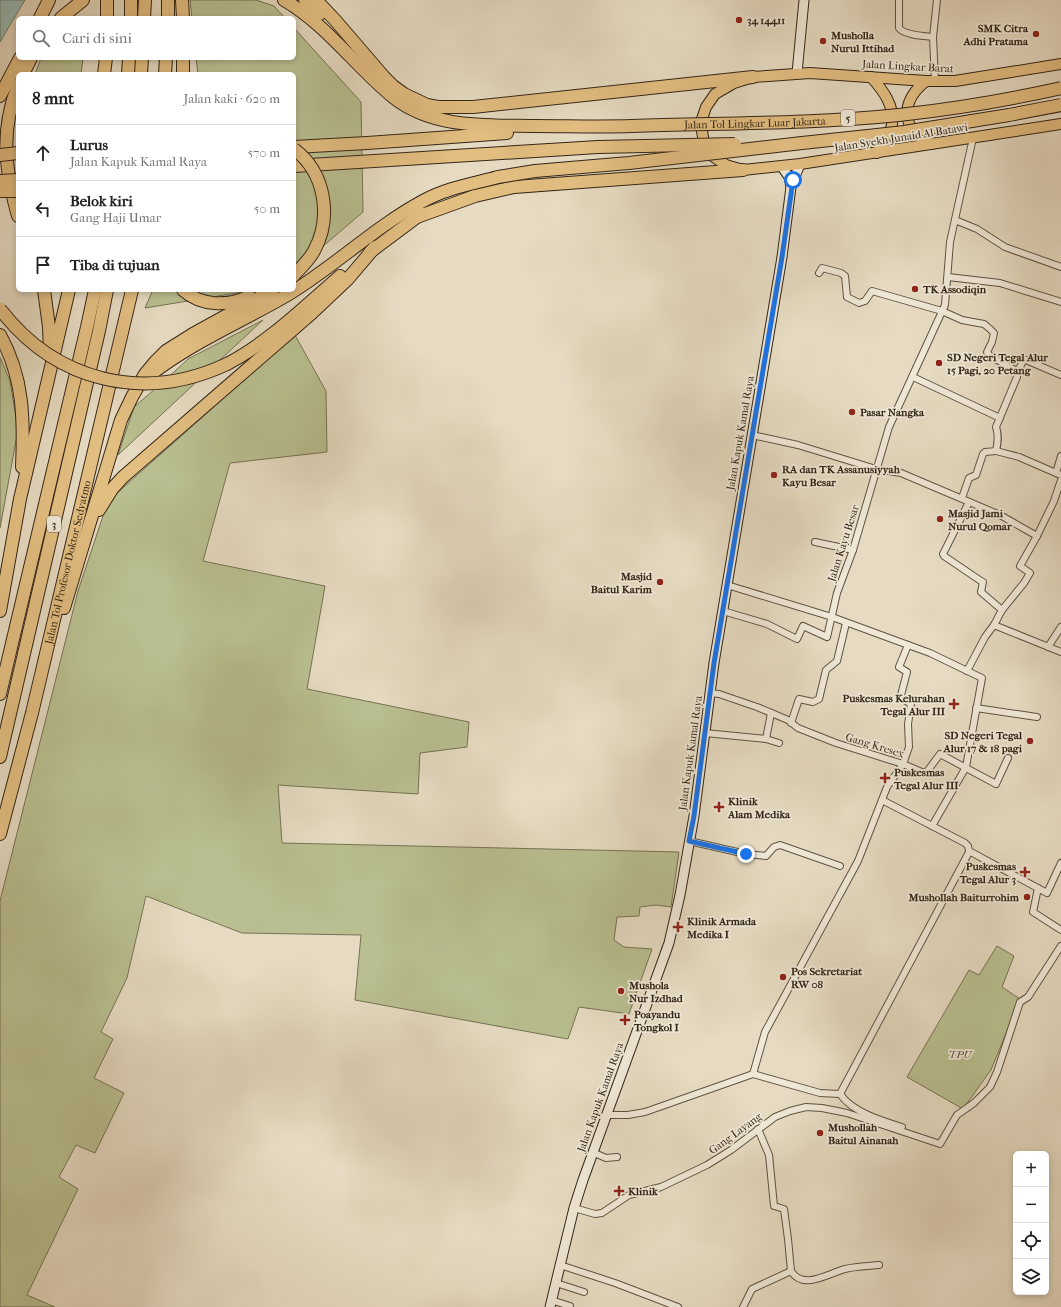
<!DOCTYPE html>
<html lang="id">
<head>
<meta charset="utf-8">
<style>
  body { margin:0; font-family:"IM FELL French Canon",serif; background:#f2f2f2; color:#222 }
  .controls { position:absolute; right:12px; bottom:12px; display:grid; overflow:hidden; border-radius:6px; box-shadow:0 2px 6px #0003 }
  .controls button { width:36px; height:36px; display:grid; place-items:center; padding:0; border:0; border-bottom:1px solid #e0e0e0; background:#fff; color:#222; font:20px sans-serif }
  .stop { position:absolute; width:12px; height:12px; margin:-9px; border:3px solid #1a73e8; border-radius:50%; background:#fff }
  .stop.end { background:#1a73e8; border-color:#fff; box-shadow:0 1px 4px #0008 }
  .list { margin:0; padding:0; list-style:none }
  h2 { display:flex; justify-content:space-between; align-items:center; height:52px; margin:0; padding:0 16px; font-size:17px }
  h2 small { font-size:13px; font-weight:400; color:#767676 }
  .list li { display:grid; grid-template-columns:26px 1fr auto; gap:12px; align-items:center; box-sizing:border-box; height:56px; padding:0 16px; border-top:1px solid #e0e0e0 }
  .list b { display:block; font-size:15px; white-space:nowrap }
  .list p { margin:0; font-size:13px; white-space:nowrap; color:#767676 }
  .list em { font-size:13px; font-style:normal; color:#767676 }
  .icon { flex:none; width:22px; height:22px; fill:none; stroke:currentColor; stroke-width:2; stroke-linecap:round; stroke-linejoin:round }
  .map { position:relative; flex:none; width:1061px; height:1307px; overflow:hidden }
  .search { position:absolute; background:#fff; box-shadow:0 2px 6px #0003; left:16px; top:16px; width:280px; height:44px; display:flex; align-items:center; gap:10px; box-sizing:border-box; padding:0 14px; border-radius:6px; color:#767676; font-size:15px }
  .panel { position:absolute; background:#fff; box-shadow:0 2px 6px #0003; left:16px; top:72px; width:280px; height:220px; border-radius:6px }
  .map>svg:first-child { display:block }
</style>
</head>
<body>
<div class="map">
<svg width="1061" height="1307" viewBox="0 0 1061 1307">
  <rect width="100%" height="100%" fill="#e6dbc2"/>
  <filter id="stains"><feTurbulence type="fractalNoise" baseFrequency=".005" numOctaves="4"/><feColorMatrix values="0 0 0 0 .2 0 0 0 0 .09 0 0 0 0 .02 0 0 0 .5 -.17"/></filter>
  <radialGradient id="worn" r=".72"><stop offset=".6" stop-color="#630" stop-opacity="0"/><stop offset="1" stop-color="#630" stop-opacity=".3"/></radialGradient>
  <!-- green -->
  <g fill="#b9bf90" stroke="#767254">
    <polygon points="190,0 256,0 274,6 285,18 192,18"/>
    <polygon points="294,28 361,102 363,212 294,271 294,74 198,74 196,58 294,58"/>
    <polygon points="41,58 83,58 81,74 35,74"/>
    <polygon points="153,290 255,290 145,308"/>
    <polygon points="263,320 118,455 134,407 162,383 188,359"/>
    <polygon points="295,335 326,391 327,452 230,463 203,561 325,586 307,689 469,722 467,747 420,753 418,794 278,785 282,843 679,852 671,907 656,905 640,907 639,916 617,917 614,940 624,947 652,949 629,1014 579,1007 568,1039 355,1000 361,935 242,933 146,896 127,978 101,1032 113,1039 94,1078 124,1093 95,1153 76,1145 59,1177 78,1189 27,1295 55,1307 0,1307 0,901 78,591 108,501"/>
    <polygon points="0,357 10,381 18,430 0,528"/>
    <polygon points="997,946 1014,956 1002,987 1020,999 991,1070 963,1109 907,1077 969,970 979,975"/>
  </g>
  <!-- water -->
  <polygon fill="#96bbb7" stroke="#6e7f77" points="0,0 25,0 0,42"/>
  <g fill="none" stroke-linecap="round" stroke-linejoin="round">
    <!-- street casing -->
    <g stroke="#605242" stroke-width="8">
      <g id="street">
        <path d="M899,0v28c5,7 25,8 34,9"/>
        <polyline points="935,81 933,37 937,0"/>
        <polyline points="955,220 977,229 1005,247 1061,267"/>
        <polyline points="819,273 822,268 841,273 845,276 847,297 859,303 865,301 872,291 942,311 962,320 984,324 990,329 994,333 992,342 987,352 990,356 1015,370 1019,369 1023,361 1026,360 1061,375"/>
        <polyline points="948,277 1000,283 1061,302"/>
        <polyline points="913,377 1000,418"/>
        <polyline points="752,435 798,445 876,469 901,473 1000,515 1037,536"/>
        <polyline points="996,451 1019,457 1056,473"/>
        <polyline points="1061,456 1056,473 1061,475"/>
        <path d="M962,498l7,-20 7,-3 7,-21 2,-2 11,-1c2,-9 3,-16 0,-24l21,-50v-7"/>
        <polyline points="969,502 943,554 944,556 981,581 983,582 981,592 1002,610"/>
        <polyline points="815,542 853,550"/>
        <polyline points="727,585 832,617 930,653 982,678 966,767 932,826"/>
        <polyline points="723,611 767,624 797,639 803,626 827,637 837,593 853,550 889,427 945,305 950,242 973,138"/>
        <polyline points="994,625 1061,652"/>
        <polyline points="1048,647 1061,627"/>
        <polyline points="967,671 985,637 994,625 1002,610 1024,583 1030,573 1020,566 1037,536 1054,501 1061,480"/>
        <polyline points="710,693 719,694 757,707 788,720 798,728 836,743 903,764 924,773 926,773 940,754 996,784 1008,758"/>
        <polyline points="976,708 1037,717"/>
        <polyline points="791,723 799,699 813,702 819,699 826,670 837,661 846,623"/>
        <polyline points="705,733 766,739 779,743"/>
        <polyline points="766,739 771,713"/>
        <polyline points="882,800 965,843 968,846 969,851 1047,893 1061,863"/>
        <polyline points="689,841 746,854 766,856 774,847 780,845 840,866"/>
        <polyline points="1038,888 1033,912 1061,930"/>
        <polyline points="753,1074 765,1032 858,861 887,787 903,764 909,747 908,724 911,704 903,699 901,695 907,672 899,667 908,645"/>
        <polyline points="840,1094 968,854"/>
        <path d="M840,1094c12,18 42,27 62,33"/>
        <polyline points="606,1115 628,1115 645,1112 753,1074 820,1093 840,1094"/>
        <path d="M758,1129l11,26 5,51 10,3 4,30 3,32c12,20 38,2 54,-2 11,-3 23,-3 34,-4"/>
        <polyline points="592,1152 606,1158 617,1157"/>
        <polyline points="574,1208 595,1214 602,1213 629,1195 661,1187 707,1165 731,1150 775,1117 790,1111 806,1107 822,1108 847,1113 940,1144 957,1115 974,1103 990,1087 997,1072 1020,1002 1028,997 1061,946"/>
        <polyline points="560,1265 615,1283 678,1307"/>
        <polyline points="556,1283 584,1292"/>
        <polyline points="551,1300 570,1306"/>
        <polyline points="743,1307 752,1289 791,1271"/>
      </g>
    </g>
    <!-- secondary casing -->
    <g stroke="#332517" stroke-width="11">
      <g id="secondary">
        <polyline points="797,73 804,0"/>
        <polyline points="782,167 789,177 791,187"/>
        <polyline points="550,1307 574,1208 583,1180 669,943 680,895 694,816 714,663 782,257 791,187 800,164"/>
      </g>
    </g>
    <!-- primary casing -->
    <g stroke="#332517" stroke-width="12">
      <g id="primary">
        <polyline points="1061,64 955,81 926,81 810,73 753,77 734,83 715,94 706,107 702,119 701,125 704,143 711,155 726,165 743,170 800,164 1061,124"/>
        <path d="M871,77c12,13 24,29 21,48 -2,10 -10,20 -15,28"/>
        <path d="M926,81c-26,20 -26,50 6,63"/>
      </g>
    </g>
    <!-- highway casing -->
    <g stroke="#332517" stroke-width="14">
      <g id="highway">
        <polyline points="182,0 183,18"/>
        <path d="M284,0c43,25 71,66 109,97 40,32 94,28 142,29 33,0 65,1 97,0"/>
        <polyline points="305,0 320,14"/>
        <polyline points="316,0 335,20 384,77 393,86 404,94 427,105 438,107 473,107 753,77"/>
        <polyline points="40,18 49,0"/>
        <polyline points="61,18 83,0"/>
        <polyline points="107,18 107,0"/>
        <polyline points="131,18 131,0"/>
        <polyline points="144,18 145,0"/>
        <polyline points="168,18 168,0"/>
        <polyline points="23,74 31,58"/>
        <polyline points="104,74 106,58"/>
        <polyline points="128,74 129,58"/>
        <polyline points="141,74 142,58"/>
        <polyline points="165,74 166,58"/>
        <polyline points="183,74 183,58"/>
        <path d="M18,85c-18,47 -13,84 0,131"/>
        <polyline points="0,96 20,58"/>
        <polyline points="802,143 877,135"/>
        <polyline points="294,147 367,143 507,133"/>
        <polyline points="294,166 598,147"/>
        <polyline points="414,218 475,196 514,187 743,170"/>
        <polyline points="370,252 421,214"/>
        <polyline points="44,290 49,327 50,354"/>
        <path d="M183,290c18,16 45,17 66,6"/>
        <path d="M0,335c24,43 24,85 22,132"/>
        <path d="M227,364c42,-22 77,-57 113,-88"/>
        <path d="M150,375c42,-33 93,-54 139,-81 46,-28 86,-67 134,-93 24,-13 49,-17 75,-24"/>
        <polyline points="99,510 112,489 123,477 312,313 347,280 375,247"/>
        <polyline points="64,608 121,420 132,397 145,374 155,362 166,351 193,334 273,290"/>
        <polyline points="0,611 20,499 69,290"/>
        <polyline points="0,694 87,327 95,290"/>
        <polyline points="0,757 99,331 107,290"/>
        <path id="s1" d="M0,834l32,-121 100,-423"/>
      </g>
    </g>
    <!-- street -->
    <use href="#street" stroke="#efe8d7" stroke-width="6"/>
    <!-- secondary -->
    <use href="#secondary" stroke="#efe8d7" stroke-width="9"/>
    <!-- primary -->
    <use href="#primary" stroke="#e3be81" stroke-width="10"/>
    <!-- highway -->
    <use href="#highway" stroke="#e3be81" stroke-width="12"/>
    <!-- highway-bridge casing -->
    <g stroke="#332517" stroke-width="14" stroke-linecap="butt">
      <g id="highway-bridge">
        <path id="s2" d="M632,126c89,-3 179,-2 267,-11 54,-6 109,-15 162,-27"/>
        <polyline points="877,135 904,132 1009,115 1061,105"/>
        <polyline points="598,147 735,144"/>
        <path d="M294,149c32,24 38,69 20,102 -5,9 -13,17 -20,24"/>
        <polyline points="0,155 18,153"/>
        <polyline points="498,177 535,171 629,163 802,143"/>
        <polyline points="0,181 18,180"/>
        <polyline points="0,191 18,191"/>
        <path d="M0,309c56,73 144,94 227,55"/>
      </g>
    </g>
    <!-- highway-bridge -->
    <use href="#highway-bridge" stroke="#e3be81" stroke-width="12"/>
  </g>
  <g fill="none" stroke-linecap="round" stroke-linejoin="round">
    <!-- route -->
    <polyline stroke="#1a73e8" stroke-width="5" points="746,854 689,841 694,816 714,663 782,257 793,180"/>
  </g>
  <!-- markers -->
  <g fill="#8f2418" stroke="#efe8d7" stroke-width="1.5">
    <circle cx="739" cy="20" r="4"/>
    <circle cx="1036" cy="34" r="4"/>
    <circle cx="823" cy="41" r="4"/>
    <circle cx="915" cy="289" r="4"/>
    <circle cx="939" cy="363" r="4"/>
    <circle cx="852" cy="412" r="4"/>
    <circle cx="774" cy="475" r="4"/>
    <circle cx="940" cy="519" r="4"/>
    <circle cx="660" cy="582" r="4"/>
    <path d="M952 698h4v4h4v4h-4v4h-4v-4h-4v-4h4z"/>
    <circle cx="1030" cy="741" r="4"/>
    <path d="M883 772h4v4h4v4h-4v4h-4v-4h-4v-4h4z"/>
    <path d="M717 801h4v4h4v4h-4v4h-4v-4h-4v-4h4z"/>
    <path d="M1023 866h4v4h4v4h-4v4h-4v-4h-4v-4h4z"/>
    <circle cx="1027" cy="897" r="4"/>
    <path d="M676 921h4v4h4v4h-4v4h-4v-4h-4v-4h4z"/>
    <circle cx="783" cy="977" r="4"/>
    <circle cx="621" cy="991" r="4"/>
    <path d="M623 1014h4v4h4v4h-4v4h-4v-4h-4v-4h4z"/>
    <circle cx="820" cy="1133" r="4"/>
    <path d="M617 1185h4v4h4v4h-4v4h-4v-4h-4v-4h4z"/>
  </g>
  <g text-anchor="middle" stroke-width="3.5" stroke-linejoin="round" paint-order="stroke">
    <!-- shield labels -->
    <g fill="#efe8d7" stroke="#6b6051" stroke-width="1">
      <rect x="841" y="110" width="14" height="16" rx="3"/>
      <rect x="47" y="516" width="14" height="16" rx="3"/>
    </g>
    <g font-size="10" font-weight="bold" fill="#332517">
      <text x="848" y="122">5</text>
      <text x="54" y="528">3</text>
    </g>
    <!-- poi labels -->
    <g font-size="11" font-weight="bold" fill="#332517" stroke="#efe8d7" text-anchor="start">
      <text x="747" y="24">34 14411</text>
      <text x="1028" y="32" text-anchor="end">SMK Citra<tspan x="1028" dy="13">Adhi Pratama</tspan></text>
      <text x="831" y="39">Musholla<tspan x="831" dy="13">Nurul Ittihad</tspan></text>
      <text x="923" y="293">TK Assodiqin</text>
      <text x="947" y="361">SD Negeri Tegal Alur<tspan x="947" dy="13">15 Pagi, 20 Petang</tspan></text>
      <text x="860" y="416">Pasar Nangka</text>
      <text x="782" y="473">RA dan TK Assanusiyyah<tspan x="782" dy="13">Kayu Besar</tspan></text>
      <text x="948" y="517">Masjid Jami<tspan x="948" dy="13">Nurul Qomar</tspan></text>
      <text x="652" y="580" text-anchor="end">Masjid<tspan x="652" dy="13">Baitul Karim</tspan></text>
      <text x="945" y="702" text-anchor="end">Puskesmas Kelurahan<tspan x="945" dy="13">Tegal Alur III</tspan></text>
      <text x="1022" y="739" text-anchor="end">SD Negeri Tegal<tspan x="1022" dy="13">Alur 17 &amp; 18 pagi</tspan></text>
      <text x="894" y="776">Puskesmas<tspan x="894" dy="13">Tegal Alur III</tspan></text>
      <text x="728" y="805">Klinik<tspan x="728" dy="13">Alam Medika</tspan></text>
      <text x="1016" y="870" text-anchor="end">Puskesmas<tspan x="1016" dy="13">Tegal Alur 3</tspan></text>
      <text x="1019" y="901" text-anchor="end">Mushollah Baiturrohim</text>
      <text x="687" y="925">Klinik Armada<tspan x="687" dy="13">Medika I</tspan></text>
      <text x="791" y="975">Pos Sekretariat<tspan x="791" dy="13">RW 08</tspan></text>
      <text x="629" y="989">Mushola<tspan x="629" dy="13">Nur Izdhad</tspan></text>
      <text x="634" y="1018">Poayandu<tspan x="634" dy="13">Tongkol I</tspan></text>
      <text x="828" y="1131">Mushollah<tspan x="828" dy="13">Baitul Ainanah</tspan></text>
      <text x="628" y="1195">Klinik</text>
    </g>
    <!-- street labels -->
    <g font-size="11" fill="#332517" stroke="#efe8d7">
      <text transform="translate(908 66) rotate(3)" y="4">Jalan Lingkar Barat</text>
      <text dy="4" stroke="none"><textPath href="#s2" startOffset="123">Jalan Tol Lingkar Luar Jakarta</textPath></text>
      <text transform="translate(901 137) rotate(-9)" y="4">Jalan Syekh Junaid Al Batawi</text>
      <text transform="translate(740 433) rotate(-80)" y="4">Jalan Kapuk Kamal Raya</text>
      <text transform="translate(843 543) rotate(-72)" y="4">Jalan Kayu Besar</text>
      <text dy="4" stroke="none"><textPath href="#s1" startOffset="280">Jalan Tol Profesor Doktor Sedyatmo</textPath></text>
      <text transform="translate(875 745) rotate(17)" y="4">Gang Kresex</text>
      <text transform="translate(690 753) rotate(-82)" y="4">Jalan Kapuk Kamal Raya</text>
      <text transform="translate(600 1097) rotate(-70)" y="4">Jalan Kapuk Kamal Raya</text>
      <text transform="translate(735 1133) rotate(-36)" y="4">Gang Layang</text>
    </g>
    <!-- park labels -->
    <g font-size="11" font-style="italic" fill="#544c35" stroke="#efe8d7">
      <text x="960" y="1058">TPU</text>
    </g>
  </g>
  <rect width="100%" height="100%" filter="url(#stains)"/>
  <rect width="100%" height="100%" fill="url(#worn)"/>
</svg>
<div class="controls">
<button>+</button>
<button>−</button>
<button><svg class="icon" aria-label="locate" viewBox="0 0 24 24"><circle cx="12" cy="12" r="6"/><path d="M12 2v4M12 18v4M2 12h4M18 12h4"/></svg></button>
<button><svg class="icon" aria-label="layers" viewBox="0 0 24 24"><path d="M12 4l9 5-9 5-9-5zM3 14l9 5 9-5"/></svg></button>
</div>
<div class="stop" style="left:793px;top:180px"></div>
<div class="stop end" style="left:746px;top:854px"></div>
<div class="search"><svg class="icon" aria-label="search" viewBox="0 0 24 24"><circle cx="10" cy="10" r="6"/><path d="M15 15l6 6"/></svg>Cari di sini</div>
<section class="panel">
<h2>8 mnt<small>Jalan kaki · 620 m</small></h2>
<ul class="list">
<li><svg class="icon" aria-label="ahead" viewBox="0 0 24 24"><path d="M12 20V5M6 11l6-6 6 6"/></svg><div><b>Lurus</b><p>Jalan Kapuk Kamal Raya</p></div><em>570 m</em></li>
<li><svg class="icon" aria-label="left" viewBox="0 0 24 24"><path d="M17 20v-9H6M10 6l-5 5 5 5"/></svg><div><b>Belok kiri</b><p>Gang Haji Umar</p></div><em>50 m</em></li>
<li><svg class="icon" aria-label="arrive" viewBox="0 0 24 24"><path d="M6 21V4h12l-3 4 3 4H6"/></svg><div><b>Tiba di tujuan</b></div></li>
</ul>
</section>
</div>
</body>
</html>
